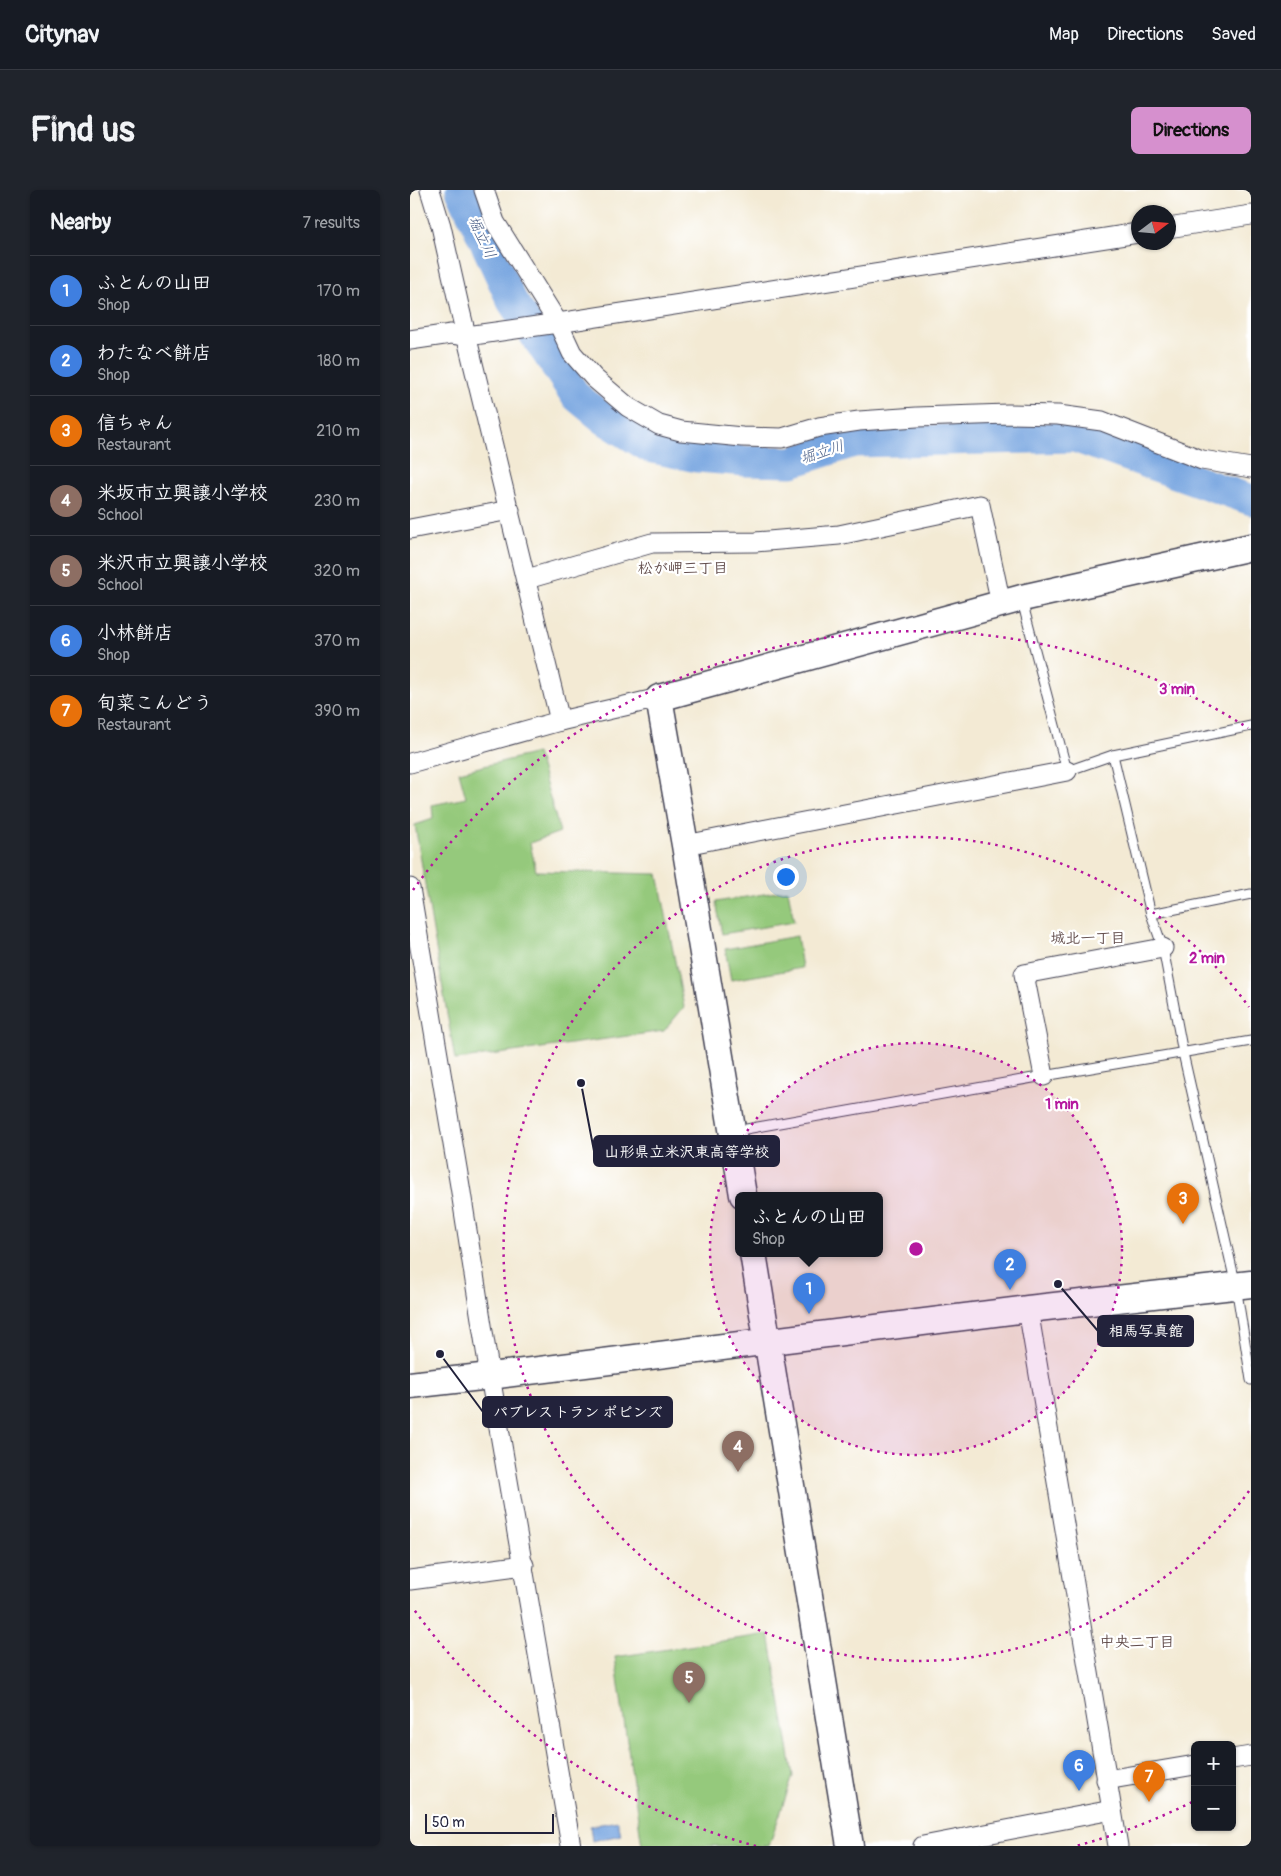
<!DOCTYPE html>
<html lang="en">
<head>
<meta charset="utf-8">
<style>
  body { margin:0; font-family:Pangolin,"Klee One",sans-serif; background:#20242c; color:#f1f3f6 }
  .controls { position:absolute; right:15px; bottom:15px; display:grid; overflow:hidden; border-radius:8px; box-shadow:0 1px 4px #0004 }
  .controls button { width:45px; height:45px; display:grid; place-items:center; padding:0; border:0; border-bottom:1px solid #363941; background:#171b24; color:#f1f3f6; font:25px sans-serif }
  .compass { position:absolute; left:721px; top:15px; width:45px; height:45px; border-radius:50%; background:#171b24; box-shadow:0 1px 4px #0004; rotate:74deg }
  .scale { position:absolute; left:15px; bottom:12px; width:129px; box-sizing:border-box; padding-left:5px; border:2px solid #22223b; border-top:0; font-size:14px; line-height:18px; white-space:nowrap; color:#22223b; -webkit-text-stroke:4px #fff; paint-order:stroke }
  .you { position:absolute; left:375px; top:686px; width:18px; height:18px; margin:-12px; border:4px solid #fff; border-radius:50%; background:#1a73e8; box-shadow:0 0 0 8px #1a73e833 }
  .badge { display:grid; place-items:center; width:32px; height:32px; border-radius:50%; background:#d690ce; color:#fff; font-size:16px; font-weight:700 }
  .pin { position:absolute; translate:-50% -41px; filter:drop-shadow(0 1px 2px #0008) }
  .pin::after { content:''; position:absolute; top:26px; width:18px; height:15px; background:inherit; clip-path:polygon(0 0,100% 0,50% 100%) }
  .popup { position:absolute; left:325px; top:1002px; width:148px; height:65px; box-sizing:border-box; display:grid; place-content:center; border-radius:8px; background:#171b24; filter:drop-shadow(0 1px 4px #0005); font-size:16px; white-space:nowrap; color:#9ea1a6 }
  .popup b { font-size:19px; color:#f1f3f6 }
  .popup::after { content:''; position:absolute; left:50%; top:100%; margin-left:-10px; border:10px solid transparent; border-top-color:#171b24 }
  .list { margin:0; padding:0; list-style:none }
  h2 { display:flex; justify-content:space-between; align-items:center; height:65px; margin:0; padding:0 20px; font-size:21px }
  h2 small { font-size:16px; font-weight:400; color:#9ea1a6 }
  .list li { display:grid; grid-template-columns:32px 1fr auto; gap:15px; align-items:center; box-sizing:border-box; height:70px; padding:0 20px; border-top:1px solid #363941 }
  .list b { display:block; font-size:19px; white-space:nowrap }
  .list p { margin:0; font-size:16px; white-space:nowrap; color:#9ea1a6 }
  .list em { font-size:16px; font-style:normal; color:#9ea1a6 }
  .map { position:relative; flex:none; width:841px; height:1656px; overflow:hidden; border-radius:8px }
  header { display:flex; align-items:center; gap:30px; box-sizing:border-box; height:70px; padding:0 25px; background:#171b24; border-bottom:1px solid #363941 }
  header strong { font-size:24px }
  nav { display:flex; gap:28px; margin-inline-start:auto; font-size:18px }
  .intro { display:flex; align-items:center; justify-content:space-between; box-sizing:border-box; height:120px; padding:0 30px }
  h1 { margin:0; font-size:35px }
  .button { padding:12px 22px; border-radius:8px; background:#d690ce; color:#111; font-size:18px; font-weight:700 }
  main { display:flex; gap:30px; padding:0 30px }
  aside { flex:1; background:#171b24; border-radius:8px; box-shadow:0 1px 4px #0004 }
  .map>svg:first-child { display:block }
</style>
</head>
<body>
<header>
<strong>Citynav</strong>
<nav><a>Map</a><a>Directions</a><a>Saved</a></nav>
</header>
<div class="intro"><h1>Find us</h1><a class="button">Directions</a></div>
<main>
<aside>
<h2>Nearby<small>7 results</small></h2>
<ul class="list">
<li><span class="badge" style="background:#3f7fe0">1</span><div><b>ふとんの山田</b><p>Shop</p></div><em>170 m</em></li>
<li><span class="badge" style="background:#3f7fe0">2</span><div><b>わたなべ餅店</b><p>Shop</p></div><em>180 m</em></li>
<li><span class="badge" style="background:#e8710a">3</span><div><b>信ちゃん</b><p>Restaurant</p></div><em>210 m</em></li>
<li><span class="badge" style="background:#8d6e63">4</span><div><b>米坂市立興譲小学校</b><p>School</p></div><em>230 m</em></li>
<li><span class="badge" style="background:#8d6e63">5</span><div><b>米沢市立興譲小学校</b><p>School</p></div><em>320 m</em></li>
<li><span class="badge" style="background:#3f7fe0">6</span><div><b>小林餅店</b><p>Shop</p></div><em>370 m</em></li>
<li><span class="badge" style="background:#e8710a">7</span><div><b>旬菜こんどう</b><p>Restaurant</p></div><em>390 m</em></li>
</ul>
</aside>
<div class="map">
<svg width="841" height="1656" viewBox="0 0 841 1656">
  <rect width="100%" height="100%" fill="#fff"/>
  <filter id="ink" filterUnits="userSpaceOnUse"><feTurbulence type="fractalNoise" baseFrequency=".02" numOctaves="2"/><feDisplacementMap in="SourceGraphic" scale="10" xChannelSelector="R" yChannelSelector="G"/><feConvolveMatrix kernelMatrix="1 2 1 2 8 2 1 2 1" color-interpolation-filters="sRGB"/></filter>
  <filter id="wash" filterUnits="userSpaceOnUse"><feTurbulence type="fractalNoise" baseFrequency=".0096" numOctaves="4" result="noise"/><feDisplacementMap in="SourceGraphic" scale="20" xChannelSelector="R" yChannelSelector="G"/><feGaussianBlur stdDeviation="1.12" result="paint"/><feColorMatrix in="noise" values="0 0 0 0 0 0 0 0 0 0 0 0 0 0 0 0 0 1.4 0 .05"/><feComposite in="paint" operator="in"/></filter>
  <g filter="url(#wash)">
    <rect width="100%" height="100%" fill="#f3ead4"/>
    <!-- green -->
    <g fill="#95c97b" stroke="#5c765b">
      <polygon points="127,563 150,642 120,653 126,681 248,684 274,817 254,841 45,870 5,635 23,629 22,615 56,608 49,582"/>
      <polygon points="378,700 384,732 312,744 306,712"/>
      <polygon points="387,746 392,778 321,790 315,759"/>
      <polygon points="359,1444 383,1586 359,1656 232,1656 205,1467"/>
    </g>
    <!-- water -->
    <polygon fill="#77a5e0" stroke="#4c648e" points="208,1631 211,1645 182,1651 180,1636"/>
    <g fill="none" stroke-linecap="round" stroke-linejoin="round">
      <!-- river -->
      <polyline stroke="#77a5e0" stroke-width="31" points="51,0 102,111 166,206 194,229 239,257 287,267 336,271 382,272 444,252 664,247 841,310"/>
    </g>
  </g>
  <g filter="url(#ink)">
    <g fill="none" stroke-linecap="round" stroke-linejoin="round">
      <!-- lane casing -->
      <g stroke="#414052" stroke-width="11">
        <g id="lane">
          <polyline points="612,411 657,581 703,565 841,536"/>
          <polyline points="703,565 741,724 753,758 773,863 826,1096 841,1190"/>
          <polyline points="741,724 841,704"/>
          <polyline points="325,941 634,886 841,851"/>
        </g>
      </g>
      <!-- street casing -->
      <g stroke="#414052" stroke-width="21">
        <g id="street">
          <polyline points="20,0 31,36 50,120 150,531"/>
          <polyline points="74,0 85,32 148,133 162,163 184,188 218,217 249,235 271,241 332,247 372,248 409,237 449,231 507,227 598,224 648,225 692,231 792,270 841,278"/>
          <polyline points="758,38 841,25"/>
          <polyline points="0,150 41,144 57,146 148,133 728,43"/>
          <polyline points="0,339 100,320"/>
          <polyline points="117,389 242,353 345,352 429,345 570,315 591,414"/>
          <polyline points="0,573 150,531 249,508"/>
          <polyline points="275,655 657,581"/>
          <polyline points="0,698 50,996 80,1186 161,1656"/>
          <polyline points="634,886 614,784 753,758"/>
          <polyline points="618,1119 708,1656"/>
          <polyline points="0,1390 114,1375"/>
          <polyline points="822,1569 841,1566"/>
          <polyline points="696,1590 785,1575"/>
          <polyline points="513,1656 702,1620"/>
        </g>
      </g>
      <!-- secondary casing -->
      <g stroke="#414052" stroke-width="29">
        <g id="secondary">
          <polyline points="333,1005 275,655 249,508 612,408 841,357"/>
          <polyline points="343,1063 440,1656"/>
          <polyline points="0,1195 80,1186 618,1119 841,1094"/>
        </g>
      </g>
      <!-- lane -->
      <use href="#lane" stroke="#fff" stroke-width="9"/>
      <!-- street -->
      <use href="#street" stroke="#fff" stroke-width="19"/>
      <!-- secondary -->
      <use href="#secondary" stroke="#fff" stroke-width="26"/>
    </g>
  </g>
  <!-- distance rings -->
  <circle cx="506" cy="1059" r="206" fill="#b5179e" fill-opacity=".12"/>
  <g fill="none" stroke="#b5179e" stroke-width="2.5" stroke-dasharray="2.5 5">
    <circle cx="506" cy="1059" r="206"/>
    <path d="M839 1301A412 412 0 1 1 839 817"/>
    <path d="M782 1612A618 618 0 0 1 666 1656M346 1656A618 618 0 0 1 3 1418M3 700A618 618 0 0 1 838 538"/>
  </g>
  <g text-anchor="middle" stroke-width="4.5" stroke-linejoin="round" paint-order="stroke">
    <!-- water labels -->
    <g font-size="15" font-style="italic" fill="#485d85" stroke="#fff">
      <text transform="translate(72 47) rotate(65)" y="5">堀立川</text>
      <text transform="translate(412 262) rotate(-18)" y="5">堀立川</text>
    </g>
    <!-- neighbourhood labels -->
    <g font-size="15" font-weight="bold" fill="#644f4e" stroke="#fff">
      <text x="273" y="383">松が岬三丁目</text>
      <text x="678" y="753">城北一丁目</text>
      <text x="727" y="1457">中央二丁目</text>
    </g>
  </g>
  <circle cx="506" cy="1059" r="8" fill="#b5179e" stroke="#fff" stroke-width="2.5"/>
  <g font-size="15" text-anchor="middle" font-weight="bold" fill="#b5179e" stroke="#fff" stroke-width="4.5" stroke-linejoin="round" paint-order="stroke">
    <text x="767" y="504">3 min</text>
    <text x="797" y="773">2 min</text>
    <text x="652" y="919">1 min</text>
  </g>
  <!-- callouts -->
  <path fill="none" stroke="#22223b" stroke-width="2" d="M171 893L184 961M648 1094L688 1141M30 1164L73 1222"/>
  <g fill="#22223b" stroke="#fff" stroke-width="2">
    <circle cx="171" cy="893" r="5"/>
    <circle cx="648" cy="1094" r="5"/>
    <circle cx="30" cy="1164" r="5"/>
  </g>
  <g fill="#22223b" stroke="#22223b" stroke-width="2">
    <rect x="184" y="946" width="185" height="30" rx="5"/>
    <rect x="688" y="1126" width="95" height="30" rx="5"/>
    <rect x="73" y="1207" width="189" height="30" rx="5"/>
  </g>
  <g font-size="15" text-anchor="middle" font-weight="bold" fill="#fff">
    <text x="277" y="967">山形県立米沢東高等学校</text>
    <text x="736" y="1146">相馬写真館</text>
    <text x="168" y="1227">パブレストラン ポピンズ</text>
  </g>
</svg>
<div class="controls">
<button>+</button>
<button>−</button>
</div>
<svg class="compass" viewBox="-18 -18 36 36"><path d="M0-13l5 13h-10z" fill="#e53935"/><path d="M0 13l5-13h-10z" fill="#9ea1a6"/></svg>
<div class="scale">50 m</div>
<div class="you"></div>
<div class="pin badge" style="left:399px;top:1124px;background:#3f7fe0">1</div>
<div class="popup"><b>ふとんの山田</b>Shop</div>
<div class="pin badge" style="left:600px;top:1100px;background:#3f7fe0">2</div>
<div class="pin badge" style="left:773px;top:1034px;background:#e8710a">3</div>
<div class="pin badge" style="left:328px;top:1282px;background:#8d6e63">4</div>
<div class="pin badge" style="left:279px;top:1513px;background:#8d6e63">5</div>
<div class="pin badge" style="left:669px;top:1601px;background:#3f7fe0">6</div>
<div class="pin badge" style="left:739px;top:1612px;background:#e8710a">7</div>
</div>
</main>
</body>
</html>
